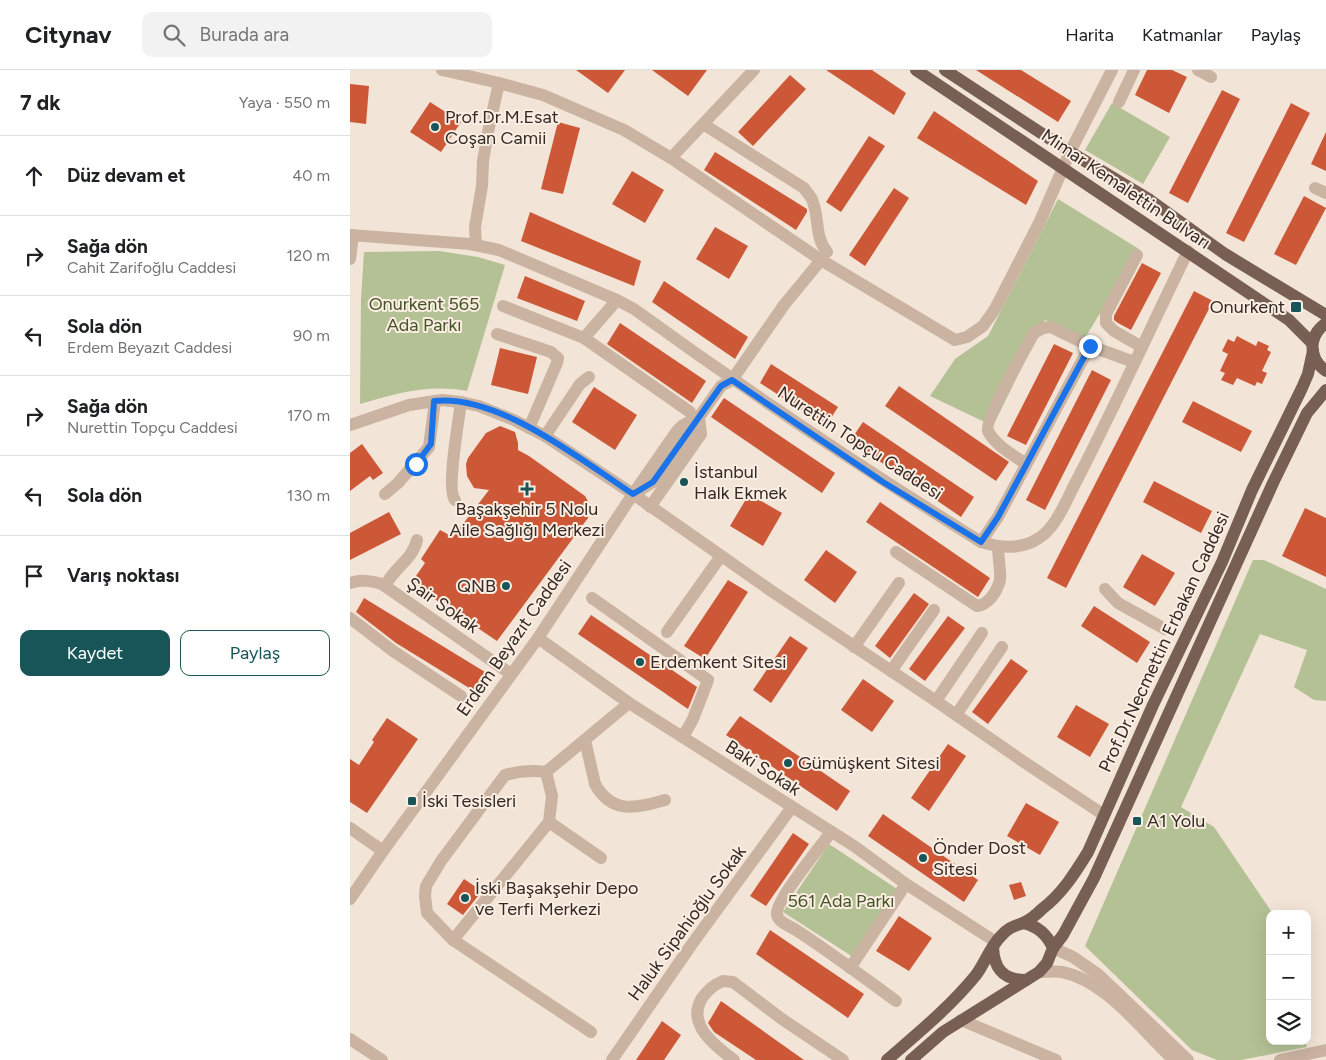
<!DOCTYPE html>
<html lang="tr">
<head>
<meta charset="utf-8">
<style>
  body { margin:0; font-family:Figtree,sans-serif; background:#f2f2f2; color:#202124 }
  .controls { position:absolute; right:15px; bottom:15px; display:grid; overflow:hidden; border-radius:10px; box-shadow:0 5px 20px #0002 }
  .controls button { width:45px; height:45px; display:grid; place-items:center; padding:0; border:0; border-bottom:1px solid #e0e0e0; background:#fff; color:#202124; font:25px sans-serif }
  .stop { position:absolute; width:15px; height:15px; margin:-11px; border:4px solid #1a73e8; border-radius:50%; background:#fff }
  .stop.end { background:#1a73e8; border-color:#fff; box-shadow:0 1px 5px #0008 }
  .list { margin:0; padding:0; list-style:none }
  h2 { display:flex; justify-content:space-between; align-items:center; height:65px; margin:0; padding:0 20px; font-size:21px }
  h2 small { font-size:16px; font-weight:400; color:#757577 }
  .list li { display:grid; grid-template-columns:32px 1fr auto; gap:15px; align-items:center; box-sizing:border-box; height:80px; padding:0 20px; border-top:1px solid #e0e0e0 }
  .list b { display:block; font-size:19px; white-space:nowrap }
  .list p { margin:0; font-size:16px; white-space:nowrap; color:#757577 }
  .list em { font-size:16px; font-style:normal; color:#757577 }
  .actions { display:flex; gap:10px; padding:15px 20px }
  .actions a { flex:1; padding:11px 0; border:1px solid #185558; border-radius:10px; text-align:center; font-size:18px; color:#185558 }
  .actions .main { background:#185558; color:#fff }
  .icon { flex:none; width:28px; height:28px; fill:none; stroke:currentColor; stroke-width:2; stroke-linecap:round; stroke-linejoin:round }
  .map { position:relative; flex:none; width:976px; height:990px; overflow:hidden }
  header { display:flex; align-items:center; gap:30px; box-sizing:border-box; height:70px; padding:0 25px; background:#fff; border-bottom:1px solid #e0e0e0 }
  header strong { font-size:24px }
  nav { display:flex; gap:28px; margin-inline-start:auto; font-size:18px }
  .search { width:350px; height:45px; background:#f2f2f2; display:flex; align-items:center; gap:12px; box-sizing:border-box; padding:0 18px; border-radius:10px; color:#757577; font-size:19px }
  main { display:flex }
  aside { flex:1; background:#fff }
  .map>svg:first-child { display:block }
</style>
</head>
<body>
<header>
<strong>Citynav</strong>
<div class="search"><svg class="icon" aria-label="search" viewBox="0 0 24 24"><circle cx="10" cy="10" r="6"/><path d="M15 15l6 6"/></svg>Burada ara</div>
<nav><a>Harita</a><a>Katmanlar</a><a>Paylaş</a></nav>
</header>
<main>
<aside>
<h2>7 dk<small>Yaya · 550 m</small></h2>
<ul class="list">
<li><svg class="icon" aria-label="ahead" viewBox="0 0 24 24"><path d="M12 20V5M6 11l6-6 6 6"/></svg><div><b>Düz devam et</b></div><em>40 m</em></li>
<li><svg class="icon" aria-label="right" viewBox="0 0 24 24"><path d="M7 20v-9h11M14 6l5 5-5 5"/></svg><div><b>Sağa dön</b><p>Cahit Zarifoğlu Caddesi</p></div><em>120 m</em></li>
<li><svg class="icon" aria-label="left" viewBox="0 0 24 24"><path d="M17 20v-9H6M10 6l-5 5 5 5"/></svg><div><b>Sola dön</b><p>Erdem Beyazıt Caddesi</p></div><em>90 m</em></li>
<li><svg class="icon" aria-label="right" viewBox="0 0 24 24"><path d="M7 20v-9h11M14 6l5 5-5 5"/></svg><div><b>Sağa dön</b><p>Nurettin Topçu Caddesi</p></div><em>170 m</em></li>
<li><svg class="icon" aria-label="left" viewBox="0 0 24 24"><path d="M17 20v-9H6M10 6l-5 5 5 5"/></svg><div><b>Sola dön</b></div><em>130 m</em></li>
<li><svg class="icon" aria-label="arrive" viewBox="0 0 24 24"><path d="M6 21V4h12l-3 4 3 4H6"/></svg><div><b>Varış noktası</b></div></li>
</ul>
<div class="actions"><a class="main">Kaydet</a><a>Paylaş</a></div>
</aside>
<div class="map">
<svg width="976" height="990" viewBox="0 0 976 990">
  <rect width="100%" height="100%" fill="#f2e4d6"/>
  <!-- green -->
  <g fill="#b4c195">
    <polygon points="762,33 820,67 793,114 735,80"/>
    <polygon points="708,129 789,179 735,268 695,250 643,356 580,326 605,289 638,266"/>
    <path d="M89,181l39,6 27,8 -38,126c-39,-7 -69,2 -107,13l1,-105 3,-47z"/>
    <polygon points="903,490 914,490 976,519 976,631 964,630 944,617 957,580 910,564 831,737 864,757 923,844 920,844 920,971 955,971 957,977 891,990 867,990 842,980 735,876"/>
    <polygon points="479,774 547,819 503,887 433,842"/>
  </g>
  <!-- building -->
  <g fill="#cd5838">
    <polygon points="226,0 275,0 258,23"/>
    <polygon points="302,0 357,0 338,26"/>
    <polygon points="476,0 522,0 556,23 544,45"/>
    <polygon points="626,0 671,0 721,31 708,52"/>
    <polygon points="797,0 822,0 837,7 819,43 785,25"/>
    <polygon points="440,5 456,19 403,76 388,62"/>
    <polygon points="0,14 19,16 16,54 0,52"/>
    <polygon points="872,20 890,29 838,133 819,123"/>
    <polygon points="80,32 111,52 91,82 60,62"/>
    <polygon points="941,33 960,43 894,172 876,163"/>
    <polygon points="584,41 688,111 676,135 567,68"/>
    <polygon points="208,52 230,58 213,124 191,119"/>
    <polygon points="976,62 976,101 961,94"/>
    <polygon points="519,66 535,76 491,142 476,132"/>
    <polygon points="365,82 457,139 457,142 446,160 354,100"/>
    <polygon points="282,101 314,120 295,153 262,134"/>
    <polygon points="544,118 559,128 515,196 499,185"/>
    <polygon points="954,126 976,138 946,195 924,184"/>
    <polygon points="180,142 291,191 284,216 171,171"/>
    <polygon points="365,157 398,176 379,209 346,189"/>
    <polygon points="792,193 811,203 781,260 768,253 764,250 764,246"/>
    <polygon points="175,206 235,231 227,251 167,228"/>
    <polygon points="314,211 398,267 385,289 302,232"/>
    <polygon points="844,221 863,231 716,518 697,508"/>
    <polygon points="270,253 356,311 342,333 257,274"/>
    <polygon points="887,266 906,276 908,271 919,276 917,280 921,282 912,301 917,303 912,314 907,312 905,316 887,308 883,315 871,310 875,303 870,301 878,284 872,281 878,269 884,272"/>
    <polygon points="704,274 723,283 676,375 657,366"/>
    <polygon points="150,278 187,287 178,324 141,315"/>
    <polygon points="421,294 488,337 476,356 410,313"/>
    <polygon points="742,300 761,310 695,440 676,430"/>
    <polygon points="549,316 659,392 646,411 535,336"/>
    <polygon points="244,317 287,345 265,380 222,352"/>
    <polygon points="374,328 485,403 472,423 361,347"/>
    <polygon points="843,331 902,361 891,382 832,352"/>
    <polygon points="513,352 624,427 611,447 500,371"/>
    <polygon points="150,356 165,362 168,373 168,380 179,386 235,426 239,433 239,440 238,448 147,571 61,513 75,493 71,489 90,460 103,467 139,420 124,418 117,406 116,394 118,388 136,363"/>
    <polygon points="12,374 33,403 23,410 20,406 0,421 0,383"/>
    <polygon points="804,411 862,441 851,463 793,432"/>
    <polygon points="399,424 432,443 413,476 380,456"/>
    <polygon points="530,432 640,508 628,527 516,452"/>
    <polygon points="955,438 976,448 976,507 932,486"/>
    <polygon points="39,442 51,464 0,490 0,463"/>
    <polygon points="476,480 507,502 485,533 454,510"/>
    <polygon points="792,484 825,503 805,536 773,517"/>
    <polygon points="378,510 398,522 355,589 334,576"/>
    <polygon points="564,523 579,534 540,588 525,576"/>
    <polygon points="14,528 135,602 124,621 46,573 6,542"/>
    <polygon points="744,536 800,572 787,593 731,556"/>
    <polygon points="241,545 347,617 338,639 228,564"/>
    <polygon points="598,546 615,558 575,611 559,599"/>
    <polygon points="440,566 458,578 421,633 403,620"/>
    <polygon points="661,589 678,601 638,654 622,642"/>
    <polygon points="513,609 544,631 522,662 491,640"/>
    <polygon points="726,635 759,654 740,687 707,667"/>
    <polygon points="390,646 500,721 487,741 376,665"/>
    <polygon points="37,648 68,669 17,743 0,732 0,689 9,695 24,672 22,670"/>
    <polygon points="598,674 616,686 579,741 561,728"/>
    <polygon points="676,733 709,752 690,785 657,766"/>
    <polygon points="533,744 628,810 614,832 518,766"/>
    <polygon points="443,763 459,774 416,836 400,826"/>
    <polygon points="114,809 132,821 113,845 97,834"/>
    <polygon points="671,812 676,826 664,830 659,815"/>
    <polygon points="549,846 582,868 559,901 526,881"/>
    <polygon points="420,860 514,924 498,948 406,884"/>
    <polygon points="371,931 454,990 406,990 364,962 358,953"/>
    <polygon points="312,951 331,965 314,990 286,990"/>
  </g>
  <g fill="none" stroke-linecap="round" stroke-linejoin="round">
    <!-- minor -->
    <g stroke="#cab3a1" stroke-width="12">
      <polyline points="92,0 149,13 193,25 274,60 321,88 471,190 605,270 617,267 633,256 645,239 690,151 720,82 762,0"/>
      <polyline points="848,0 861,7"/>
      <polyline points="769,32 784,0"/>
      <path d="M353,54l101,64c3,5 8,9 9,14 6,16 2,36 14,50"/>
      <polyline points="321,88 404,0"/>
      <polyline points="965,118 976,123"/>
      <path d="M0,165l120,9 29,6 118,50 17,9c113,82 228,159 347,233 20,6 40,8 58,-4 18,-11 29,-42 39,-60 38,-74 73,-151 110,-227"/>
      <polyline points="126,175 125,157 132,116 133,91 138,62 149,13"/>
      <polyline points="787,185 756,244 756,253 764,261 792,277"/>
      <polyline points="0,189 3,165"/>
      <polyline points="153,236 234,268 340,342"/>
      <polyline points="147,264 201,282 208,288 207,293 179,358"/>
      <polyline points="234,268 267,230"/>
      <polyline points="0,355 59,335 92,330 111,332 129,336 164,350 195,366 283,424 420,520 586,631 674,692 754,745"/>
      <polyline points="195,366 230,314 239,307"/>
      <path d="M676,394c-13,-9 -31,-19 -38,-33 -4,-10 39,-85 46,-98l9,-5 8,-1 39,19"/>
      <polyline points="286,420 327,361 333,355 349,347 351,364 300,437"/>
      <polyline points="35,424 48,413 79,377 85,331"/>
      <path d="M105,430c-9,-10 4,-81 6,-98"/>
      <polyline points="631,472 648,447 740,276 784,292"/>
      <path d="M546,482l81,54c11,-1 20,-14 23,-26 1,-8 -2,-24 -2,-33"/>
      <path d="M0,513c11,-4 21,-2 32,1l129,90"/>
      <path d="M35,516c10,-20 27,-25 32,-46"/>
      <polyline points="755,519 768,533 815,559"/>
      <polyline points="242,528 358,610 343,649 333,667"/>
      <polyline points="0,548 43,581 111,626"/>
      <polyline points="317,562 371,486"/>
      <polyline points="188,568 279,633 504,776 556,814 646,872"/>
      <polyline points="504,577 549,513"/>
      <polyline points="541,601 584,540"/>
      <polyline points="586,631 632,563"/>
      <polyline points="606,645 652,577"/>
      <path d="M235,670l10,44c17,31 42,24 70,16"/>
      <polyline points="199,752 251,788"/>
      <polyline points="0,758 33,781"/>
      <path d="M481,762c-9,13 -56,69 -54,82 0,8 13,12 19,16 34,22 67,47 100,71"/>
      <polyline points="0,829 33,781 188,568 283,424 303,412 371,316 382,310 434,235 471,190"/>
      <polyline points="103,870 199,752 202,726 196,702"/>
      <polyline points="703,878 723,887 749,905 838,990"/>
      <polyline points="500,898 556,814"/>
      <path d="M689,902c7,0 16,-1 23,0 45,9 80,59 112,88"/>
      <polyline points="611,950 706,990"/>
      <path d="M241,962l-138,-92 -26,-27 -2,-17 1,-10 15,-25 64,-86c14,-4 26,-5 41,-3l83,-69"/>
      <polyline points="0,969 32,990"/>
      <polyline points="262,990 342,874 442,737"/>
      <path d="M384,990c-19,-14 -48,-36 -32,-62 5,-7 13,-14 21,-17l10,1 49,37 61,41"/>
      <polyline points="930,990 976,980"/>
    </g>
    <!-- major -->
    <g stroke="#775f54" stroke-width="12">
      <polyline points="566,0 939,250 962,273"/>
      <polyline points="595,0 720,82 800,130 875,184 976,245"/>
      <path d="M976,253c-18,13 -18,35 0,48"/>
      <path d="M643,877c1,22 10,33 33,33"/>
      <polyline points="703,878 713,865 744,808 923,413 957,343 976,320"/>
      <path d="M537,990c31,-27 63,-53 89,-85 9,-12 14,-28 25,-39 8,-9 12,-9 22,-13 7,-3 14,-9 19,-14 20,-15 33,-36 46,-57l65,-147 69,-143 30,-72 50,-102 6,-14 5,-23"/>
      <path d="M561,990l32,-28 96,-60 8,-9 6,-15c-6,-14 -15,-22 -30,-25"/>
    </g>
  </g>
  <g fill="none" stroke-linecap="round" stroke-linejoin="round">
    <!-- route -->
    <path stroke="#1a73e8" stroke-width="6" d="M66,394l15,-20 3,-43c65,-7 147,59 199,93l20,-12 68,-96 11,-6 151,102 98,60 17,-25 92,-171"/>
  </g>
  <!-- markers -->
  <g fill="#185558" stroke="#faeee2" stroke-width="2">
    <circle cx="85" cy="57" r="5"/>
    <rect x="940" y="231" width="12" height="12" rx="2.5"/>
    <circle cx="334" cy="412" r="5"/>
    <path d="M174.5 411.5h5v5h5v5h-5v5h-5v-5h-5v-5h5z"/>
    <circle cx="156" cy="516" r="5"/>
    <circle cx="290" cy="592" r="5"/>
    <circle cx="438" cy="693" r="5"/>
    <rect x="57" y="726" width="10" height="10" rx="2.5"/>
    <rect x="782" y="746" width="10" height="10" rx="2.5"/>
    <circle cx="573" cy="788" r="5"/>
    <circle cx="115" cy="828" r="5"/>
  </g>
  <g text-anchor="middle" stroke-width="4" stroke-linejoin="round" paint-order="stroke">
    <!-- poi labels -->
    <g font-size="18" fill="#342925" stroke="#faeee2" text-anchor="start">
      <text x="95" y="53">Prof.Dr.M.Esat<tspan x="95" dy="21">Coşan Camii</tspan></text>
      <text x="935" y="243" text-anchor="end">Onurkent</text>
      <text x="344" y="408">İstanbul<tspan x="344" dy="21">Halk Ekmek</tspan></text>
      <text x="177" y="445" text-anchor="middle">Başakşehir 5 Nolu<tspan x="177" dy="21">Aile Sağlığı Merkezi</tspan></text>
      <text x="146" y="522" text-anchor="end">QNB</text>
      <text x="300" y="598">Erdemkent Sitesi</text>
      <text x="448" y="699">Gümüşkent Sitesi</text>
      <text x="72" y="737">İski Tesisleri</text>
      <text x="797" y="757">A1 Yolu</text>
      <text x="583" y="784">Önder Dost<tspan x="583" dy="21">Sitesi</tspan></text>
      <text x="125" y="824">İski Başakşehir Depo<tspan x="125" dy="21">ve Terfi Merkezi</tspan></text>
    </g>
    <!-- street labels -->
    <g font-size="18" fill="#342925" stroke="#faeee2">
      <text transform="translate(776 119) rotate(34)" y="6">Mimar Kemalettin Bulvarı</text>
      <text transform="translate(510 373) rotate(33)" y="6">Nurettin Topçu Caddesi</text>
      <text transform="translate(93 535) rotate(35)" y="6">Şair Sokak</text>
      <text transform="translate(164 568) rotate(-55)" y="6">Erdem Beyazıt Caddesi</text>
      <text transform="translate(814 572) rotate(-65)" y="6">Prof.Dr.Necmettin Erbakan Caddesi</text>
      <text transform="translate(413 698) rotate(33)" y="6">Baki Sokak</text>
      <text transform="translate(337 853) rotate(-54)" y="6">Haluk Sipahioğlu Sokak</text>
    </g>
    <!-- park labels -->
    <g font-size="18" fill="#455427" stroke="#faeee2">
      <text x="74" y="240">Onurkent 565<tspan x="74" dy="21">Ada Parkı</tspan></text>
      <text x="491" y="837">561 Ada Parkı</text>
    </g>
  </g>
</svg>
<div class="controls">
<button>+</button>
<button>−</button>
<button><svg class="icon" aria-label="layers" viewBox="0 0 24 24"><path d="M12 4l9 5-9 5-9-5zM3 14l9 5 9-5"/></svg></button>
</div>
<div class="stop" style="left:66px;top:394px"></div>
<div class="stop end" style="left:740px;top:276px"></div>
</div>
</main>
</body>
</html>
